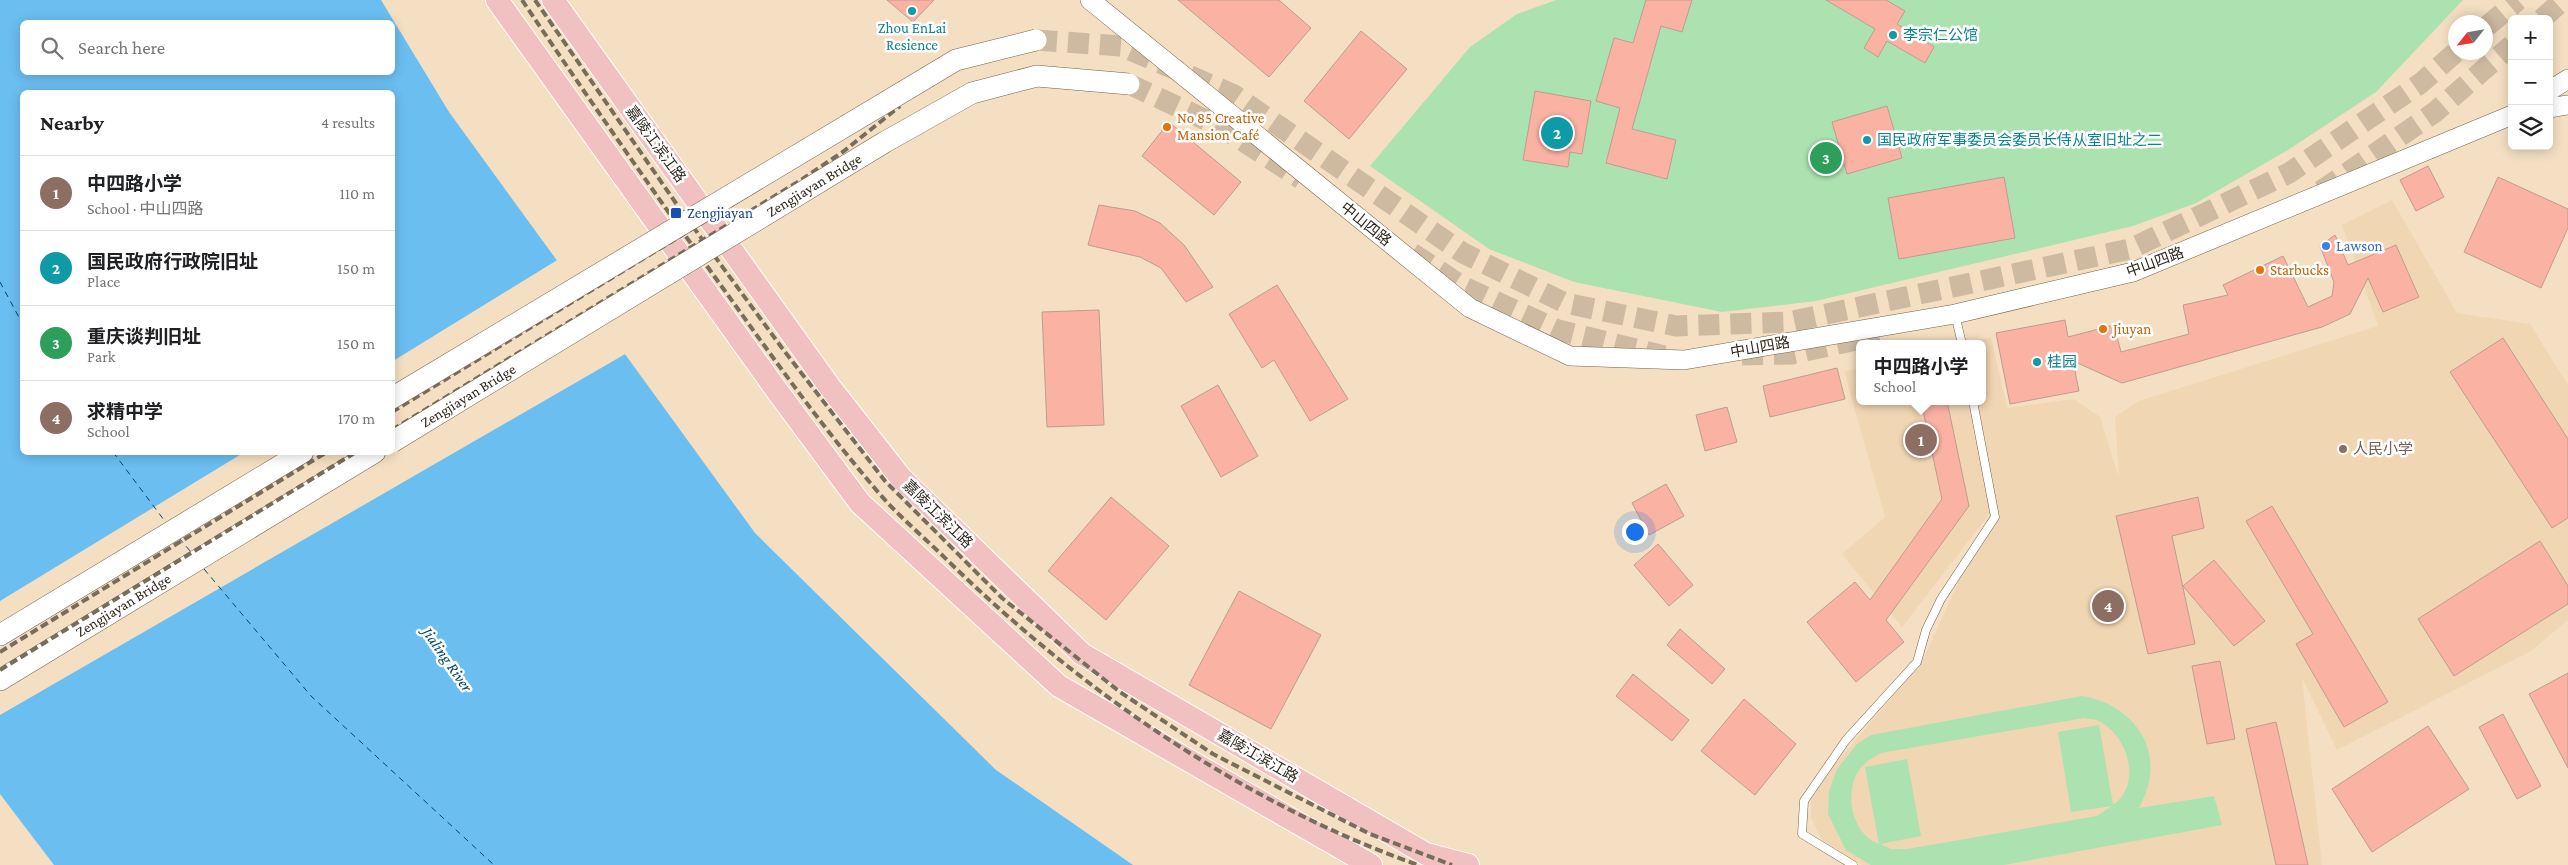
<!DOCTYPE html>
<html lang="en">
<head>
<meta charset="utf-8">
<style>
  body { margin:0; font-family:"Crimson Pro","Noto Sans SC",serif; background:#f6f6f6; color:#202124 }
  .controls { position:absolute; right:15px; top:15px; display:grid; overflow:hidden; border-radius:8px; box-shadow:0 2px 12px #0003 }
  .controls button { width:45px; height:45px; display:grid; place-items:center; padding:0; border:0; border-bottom:1px solid #e0e0e0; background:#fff; color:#202124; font:25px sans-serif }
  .compass { position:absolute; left:2448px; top:15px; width:45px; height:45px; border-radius:50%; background:#fff; box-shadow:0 2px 12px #0003; rotate:239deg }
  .you { position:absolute; left:1634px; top:531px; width:18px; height:18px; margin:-12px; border:4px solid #fff; border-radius:50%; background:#1a73e8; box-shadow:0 0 0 8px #1a73e833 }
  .badge { display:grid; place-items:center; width:32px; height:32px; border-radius:50%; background:#7c771b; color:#fff; font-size:16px; font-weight:700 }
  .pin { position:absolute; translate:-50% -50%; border:2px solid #fff; box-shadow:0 1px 5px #0006 }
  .popup { position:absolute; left:1856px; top:340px; width:130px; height:65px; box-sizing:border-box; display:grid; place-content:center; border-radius:8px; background:#fff; filter:drop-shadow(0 1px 4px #0005); font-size:16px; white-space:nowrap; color:#757577 }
  .popup b { font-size:19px; color:#202124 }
  .popup::after { content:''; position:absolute; left:50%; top:100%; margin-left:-10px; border:10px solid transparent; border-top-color:#fff }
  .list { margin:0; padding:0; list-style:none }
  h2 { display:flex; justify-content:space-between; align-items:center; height:65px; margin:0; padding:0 20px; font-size:21px }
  h2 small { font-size:16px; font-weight:400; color:#757577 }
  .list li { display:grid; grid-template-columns:32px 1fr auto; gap:15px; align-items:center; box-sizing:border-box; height:75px; padding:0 20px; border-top:1px solid #e0e0e0 }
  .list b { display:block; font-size:19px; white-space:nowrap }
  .list p { margin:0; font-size:16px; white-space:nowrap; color:#757577 }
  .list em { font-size:16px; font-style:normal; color:#757577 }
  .icon { flex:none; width:28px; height:28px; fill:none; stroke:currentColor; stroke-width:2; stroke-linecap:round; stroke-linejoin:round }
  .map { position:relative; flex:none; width:2568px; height:865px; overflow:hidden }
  .search { position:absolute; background:#fff; box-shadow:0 2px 12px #0003; left:20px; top:20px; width:375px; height:55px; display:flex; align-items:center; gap:12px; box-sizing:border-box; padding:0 18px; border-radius:8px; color:#757577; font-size:19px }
  .panel { position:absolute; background:#fff; box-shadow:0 2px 12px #0003; left:20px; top:90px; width:375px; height:365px; border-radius:8px }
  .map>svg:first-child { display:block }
</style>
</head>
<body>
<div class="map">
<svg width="2568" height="865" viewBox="0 0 2568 865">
  <rect width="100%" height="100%" fill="#f4dfc2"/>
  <!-- built -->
  <polygon fill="#f1d6b3" points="2392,200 2457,313 2530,324 2568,385 2568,620 2531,651 2337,750 2302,678 2322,865 1862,865 1822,840 1811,818 1811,800 1825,776 1922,662 1990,513 1902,627 1842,554 1885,517 1844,371 1860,368 1860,401 1982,401 1982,344 1964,344 1991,337 2007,408 2074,399 2100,417 2119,478 2115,417 2139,401 2378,326 2342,225"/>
  <!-- green -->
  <g fill="#abe2b0" fill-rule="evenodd">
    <polygon points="1556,0 2463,0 2376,92 2288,150 2196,203 2133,226 1816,301 1722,312 1574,282 1489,249 1370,166 1470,47 1517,14"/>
    <path d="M2082,696c39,6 73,37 68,79 -1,12 -6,23 -11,33l75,-12 8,29 -218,40h-133l-25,-15 -18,-36 1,-23 8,-22 20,-25 14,-9zM2084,718c5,1 11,1 15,3 29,15 44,63 14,84l-14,-80 -41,7 13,80 41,-6 -15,10 -190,33h-16l-11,-5 41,-8 -14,-77 -42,8 14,77c-28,-10 -35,-51 -20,-74 5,-7 14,-13 22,-17z"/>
  </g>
  <!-- water -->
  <path fill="#6bbef0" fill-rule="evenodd" d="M0,0h381l68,112 306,421 241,237 137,95h-1079l-54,-71zM22,22h370v50h-370zM22,92h370v360h-370z"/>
  <!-- pier -->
  <polygon fill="#f4dfc2" points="559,259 627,353 0,715 0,601 243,453 392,452 393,361"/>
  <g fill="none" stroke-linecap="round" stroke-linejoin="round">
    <!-- ferry -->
    <g stroke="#004667" stroke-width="1" stroke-dasharray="6 5" stroke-linecap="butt">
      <polyline points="0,282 22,323"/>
      <polyline points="113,452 167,524"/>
      <polyline points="179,538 191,552"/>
      <polyline points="204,569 311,696 494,865"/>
    </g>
  </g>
  <!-- building -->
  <g fill="#fab2a3" stroke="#c09b93">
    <polygon points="887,0 934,0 913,22"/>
    <polygon points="1178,0 1279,0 1311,28 1269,77"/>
    <polygon points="1646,0 1692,0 1682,32 1661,26 1632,129 1676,140 1667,179 1606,163 1620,108 1596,101 1614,38 1633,43"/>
    <polygon points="1826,0 1886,0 1905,11 1897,24 1934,47 1925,63 1887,41 1878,57 1864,48 1875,29"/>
    <polygon points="1361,31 1407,69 1349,139 1304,101"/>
    <polygon points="1535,91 1591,101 1582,154 1570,152 1568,167 1523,160"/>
    <polygon points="1887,106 1902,158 1847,174 1832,122"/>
    <polygon points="1169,122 1241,182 1214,215 1142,156"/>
    <polygon points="2428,166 2444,197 2416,211 2400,180"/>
    <polygon points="2004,177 2015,238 1899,259 1888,198"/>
    <polygon points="2498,177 2568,209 2568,228 2541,288 2464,252"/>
    <polygon points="1099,205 1135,211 1160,223 1184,245 1213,287 1186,302 1161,268 1140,257 1088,245"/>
    <polygon points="2335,235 2348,265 2396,245 2419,297 2383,312 2368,278 2350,314 2322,327 2122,383 2073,361 2079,391 2010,404 1996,333 2065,320 2068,337 2114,325 2121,352 2189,334 2183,305 2228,295 2223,285 2283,256 2308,307 2332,296 2334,282 2320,246"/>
    <polygon points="1277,285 1348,399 1310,421 1274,360 1262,368 1229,314"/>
    <polygon points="1099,310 1104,425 1047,427 1042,312"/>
    <polygon points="2503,338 2568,439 2568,518 2552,528 2450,372"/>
    <polygon points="1837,368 1845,399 1770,417 1763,386"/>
    <polygon points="1218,385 1258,456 1221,477 1181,406"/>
    <polygon points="1921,401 1947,401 1969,506 1886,620 1904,642 1856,682 1807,622 1855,582 1870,600 1942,499"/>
    <polygon points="1727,407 1737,442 1705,451 1696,415"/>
    <polygon points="1666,484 1684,516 1649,535 1632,503"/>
    <polygon points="1111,497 1169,546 1106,620 1048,571"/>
    <polygon points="2198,497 2204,528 2172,536 2195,644 2148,654 2116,516"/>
    <polygon points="2272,506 2388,702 2344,727 2296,644 2313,634 2246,521"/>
    <polygon points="2540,541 2568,586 2568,604 2454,676 2418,619"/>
    <polygon points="1658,544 1693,585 1669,606 1634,565"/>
    <polygon points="2214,560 2265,621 2234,646 2183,586"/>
    <polygon points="1239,591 1321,635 1271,729 1189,685"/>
    <polygon points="1680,629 1725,669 1712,684 1667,645"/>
    <polygon points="2220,661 2235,739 2207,744 2192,666"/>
    <polygon points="2568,673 2568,768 2529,694"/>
    <polygon points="1633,674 1689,720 1672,741 1616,696"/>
    <polygon points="1744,699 1796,744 1755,795 1701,751"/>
    <polygon points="2503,714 2541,786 2517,799 2479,727"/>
    <polygon points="2276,722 2308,865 2276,865 2246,729"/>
    <polygon points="2428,726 2469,789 2372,852 2332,789"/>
  </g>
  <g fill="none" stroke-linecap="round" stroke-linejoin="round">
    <!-- secondary-tunnel -->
    <g stroke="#cdbaa1" stroke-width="21" stroke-dasharray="21 11" stroke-linecap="butt">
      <polyline points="2542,19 2563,0"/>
      <polyline points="2486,27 2518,0"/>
      <polyline points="1036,40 1121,46 1234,95 1463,253 1565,303 1676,326 1789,322 2130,249 2289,173 2421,83 2456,52"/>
      <polyline points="1129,84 1223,128 1301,179"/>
      <polyline points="2321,191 2435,112 2512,45"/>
      <polyline points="1412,253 1462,286 1558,330 1664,356"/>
      <polyline points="1742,355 1792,354 1879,335"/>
    </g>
    <!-- service casing -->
    <g stroke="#746148" stroke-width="9">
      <g id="service">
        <polyline points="1955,314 1962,344"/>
        <polyline points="1853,865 1802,834 1804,801 1846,740 1917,662 1926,630 1941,599 1995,517 1973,401"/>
      </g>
    </g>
    <!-- tertiary casing -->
    <g stroke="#746148" stroke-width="20">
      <g id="tertiary">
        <polyline points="1090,0 1470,308 1570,356 1684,360 1955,314 2133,272 2512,115"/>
        <polyline points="2549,91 2568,79"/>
        <polyline points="2549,108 2568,105"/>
      </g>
    </g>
    <!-- secondary casing -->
    <g stroke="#746148" stroke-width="22">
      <g id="secondary">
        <polyline points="0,635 303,452"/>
        <path id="s1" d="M0,680l375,-228"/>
      </g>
    </g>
    <!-- primary casing -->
    <g stroke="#fff" stroke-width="24">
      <g id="primary">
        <polyline points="497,0 775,388 860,503 1059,686 1371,865"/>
        <polyline points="553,0 829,386 901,478 1082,654 1426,854 1468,865"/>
      </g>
    </g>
    <!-- service -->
    <use href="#service" stroke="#fff" stroke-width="8"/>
    <!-- tertiary -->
    <use href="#tertiary" stroke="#fff" stroke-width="19"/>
    <!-- secondary -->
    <use href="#secondary" stroke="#fff" stroke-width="21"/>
    <!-- primary -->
    <use href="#primary" stroke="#f1c0c0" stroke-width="22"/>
    <!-- rail -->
    <g stroke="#786c5a" stroke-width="4" stroke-dasharray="8 4" stroke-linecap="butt">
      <path d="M522,0c70,104 142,207 216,309 43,60 87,121 135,177 20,25 45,46 68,68 135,133 297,247 477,311"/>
      <polyline points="535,0 680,209 782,348 885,481 1002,598 1120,692 1213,754 1370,834 1452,865"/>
      <polyline points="392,412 792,168 835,138 896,91"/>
      <polyline points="392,430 801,180 844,151 900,106"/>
      <polyline points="0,652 327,452"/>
      <polyline points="0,670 356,452"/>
    </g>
    <!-- secondary-bridge casing -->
    <g stroke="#746148" stroke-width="22" stroke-linecap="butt">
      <g id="secondary-bridge">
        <polyline points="392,398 956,60 1036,40"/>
        <path id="s2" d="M392,442l493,-300 87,-49 65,-17 92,8"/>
      </g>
    </g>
    <!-- secondary-bridge -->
    <use href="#secondary-bridge" stroke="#fff" stroke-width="21"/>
  </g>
  <!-- markers -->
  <g fill="#0f9aa8" stroke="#fff" stroke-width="2">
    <circle cx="912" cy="11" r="5"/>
    <circle cx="1893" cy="35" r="5"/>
    <circle cx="1867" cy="140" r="5"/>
    <circle cx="2037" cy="362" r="5"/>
  </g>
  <g fill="#e8710a" stroke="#fff" stroke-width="2">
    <circle cx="1167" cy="127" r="5"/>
    <circle cx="2260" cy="270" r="5"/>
    <circle cx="2103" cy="329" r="5"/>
  </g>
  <rect fill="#1a4fb4" stroke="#fff" stroke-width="2" x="670" y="207" width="12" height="12" rx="2.5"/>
  <circle fill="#3f7fe0" stroke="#fff" stroke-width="2" cx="2326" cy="246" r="5"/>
  <circle fill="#8d6e63" stroke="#fff" stroke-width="2" cx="2343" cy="449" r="5"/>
  <g text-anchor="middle" stroke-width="5" stroke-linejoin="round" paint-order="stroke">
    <!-- culture labels -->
    <g font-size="15" fill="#0d838f" stroke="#fff" text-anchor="start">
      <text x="912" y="33" text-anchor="middle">Zhou EnLai<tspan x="912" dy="17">Resience</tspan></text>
      <text x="1903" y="40">李宗仁公馆</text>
      <text x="1877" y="145">国民政府军事委员会委员长侍从室旧址之二</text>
      <text x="2047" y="367">桂园</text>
    </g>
    <!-- food labels -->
    <g font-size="15" fill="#c56008" stroke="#fff" text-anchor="start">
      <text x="1177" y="123">No 85 Creative<tspan x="1177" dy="17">Mansion Café</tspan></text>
      <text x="2270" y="275">Starbucks</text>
      <text x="2113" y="334">Jiuyan</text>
    </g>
    <!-- street labels -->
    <g font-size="15" fill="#30281d" stroke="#fff">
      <text transform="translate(656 144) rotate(54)" y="5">嘉陵江滨江路</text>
      <text dy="5" stroke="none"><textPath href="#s2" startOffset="494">Zengjiayan Bridge</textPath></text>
      <text transform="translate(1366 224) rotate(39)" y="5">中山四路</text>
      <text transform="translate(2155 262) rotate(-20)" y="5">中山四路</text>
      <text transform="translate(1760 347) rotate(-10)" y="5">中山四路</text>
      <text dy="5" stroke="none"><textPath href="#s2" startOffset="89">Zengjiayan Bridge</textPath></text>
      <text transform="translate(938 514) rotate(44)" y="5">嘉陵江滨江路</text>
      <text dy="5" stroke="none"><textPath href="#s1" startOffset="144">Zengjiayan Bridge</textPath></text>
      <text transform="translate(1258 756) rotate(30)" y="5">嘉陵江滨江路</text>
    </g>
    <!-- transit labels -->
    <g font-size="15" fill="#164399" stroke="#fff" text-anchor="start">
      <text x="687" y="218">Zengjiayan</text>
    </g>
    <!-- shop labels -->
    <g font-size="15" fill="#366cbe" stroke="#fff" text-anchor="start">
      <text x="2336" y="251">Lawson</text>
    </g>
    <!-- education labels -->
    <g font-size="15" fill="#785e54" stroke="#fff" text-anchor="start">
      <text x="2353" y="454">人民小学</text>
    </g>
    <!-- water labels -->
    <g font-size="16" font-style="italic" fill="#004667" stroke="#fff">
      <text transform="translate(448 659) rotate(55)" y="6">Jialing River</text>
    </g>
  </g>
</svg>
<div class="controls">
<button>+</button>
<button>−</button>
<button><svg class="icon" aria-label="layers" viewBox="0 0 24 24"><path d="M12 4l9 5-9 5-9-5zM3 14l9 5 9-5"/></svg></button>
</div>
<svg class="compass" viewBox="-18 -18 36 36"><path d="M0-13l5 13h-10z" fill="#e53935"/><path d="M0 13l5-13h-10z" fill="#757577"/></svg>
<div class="you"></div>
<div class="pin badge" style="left:1921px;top:440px;background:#8d6e63">1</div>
<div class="popup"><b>中四路小学</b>School</div>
<div class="pin badge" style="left:1557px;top:133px;background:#0f9aa8">2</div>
<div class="pin badge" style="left:1826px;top:158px;background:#2e9e5b">3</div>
<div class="pin badge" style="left:2108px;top:606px;background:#8d6e63">4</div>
<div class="search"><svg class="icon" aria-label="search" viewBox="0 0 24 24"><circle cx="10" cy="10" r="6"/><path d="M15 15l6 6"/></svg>Search here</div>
<section class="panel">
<h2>Nearby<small>4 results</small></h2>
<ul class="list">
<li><span class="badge" style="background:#8d6e63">1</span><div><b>中四路小学</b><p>School · 中山四路</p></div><em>110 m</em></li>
<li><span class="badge" style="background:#0f9aa8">2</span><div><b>国民政府行政院旧址</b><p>Place</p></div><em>150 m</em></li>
<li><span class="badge" style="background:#2e9e5b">3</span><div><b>重庆谈判旧址</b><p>Park</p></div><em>150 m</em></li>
<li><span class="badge" style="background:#8d6e63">4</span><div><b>求精中学</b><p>School</p></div><em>170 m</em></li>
</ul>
</section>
</div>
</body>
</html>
